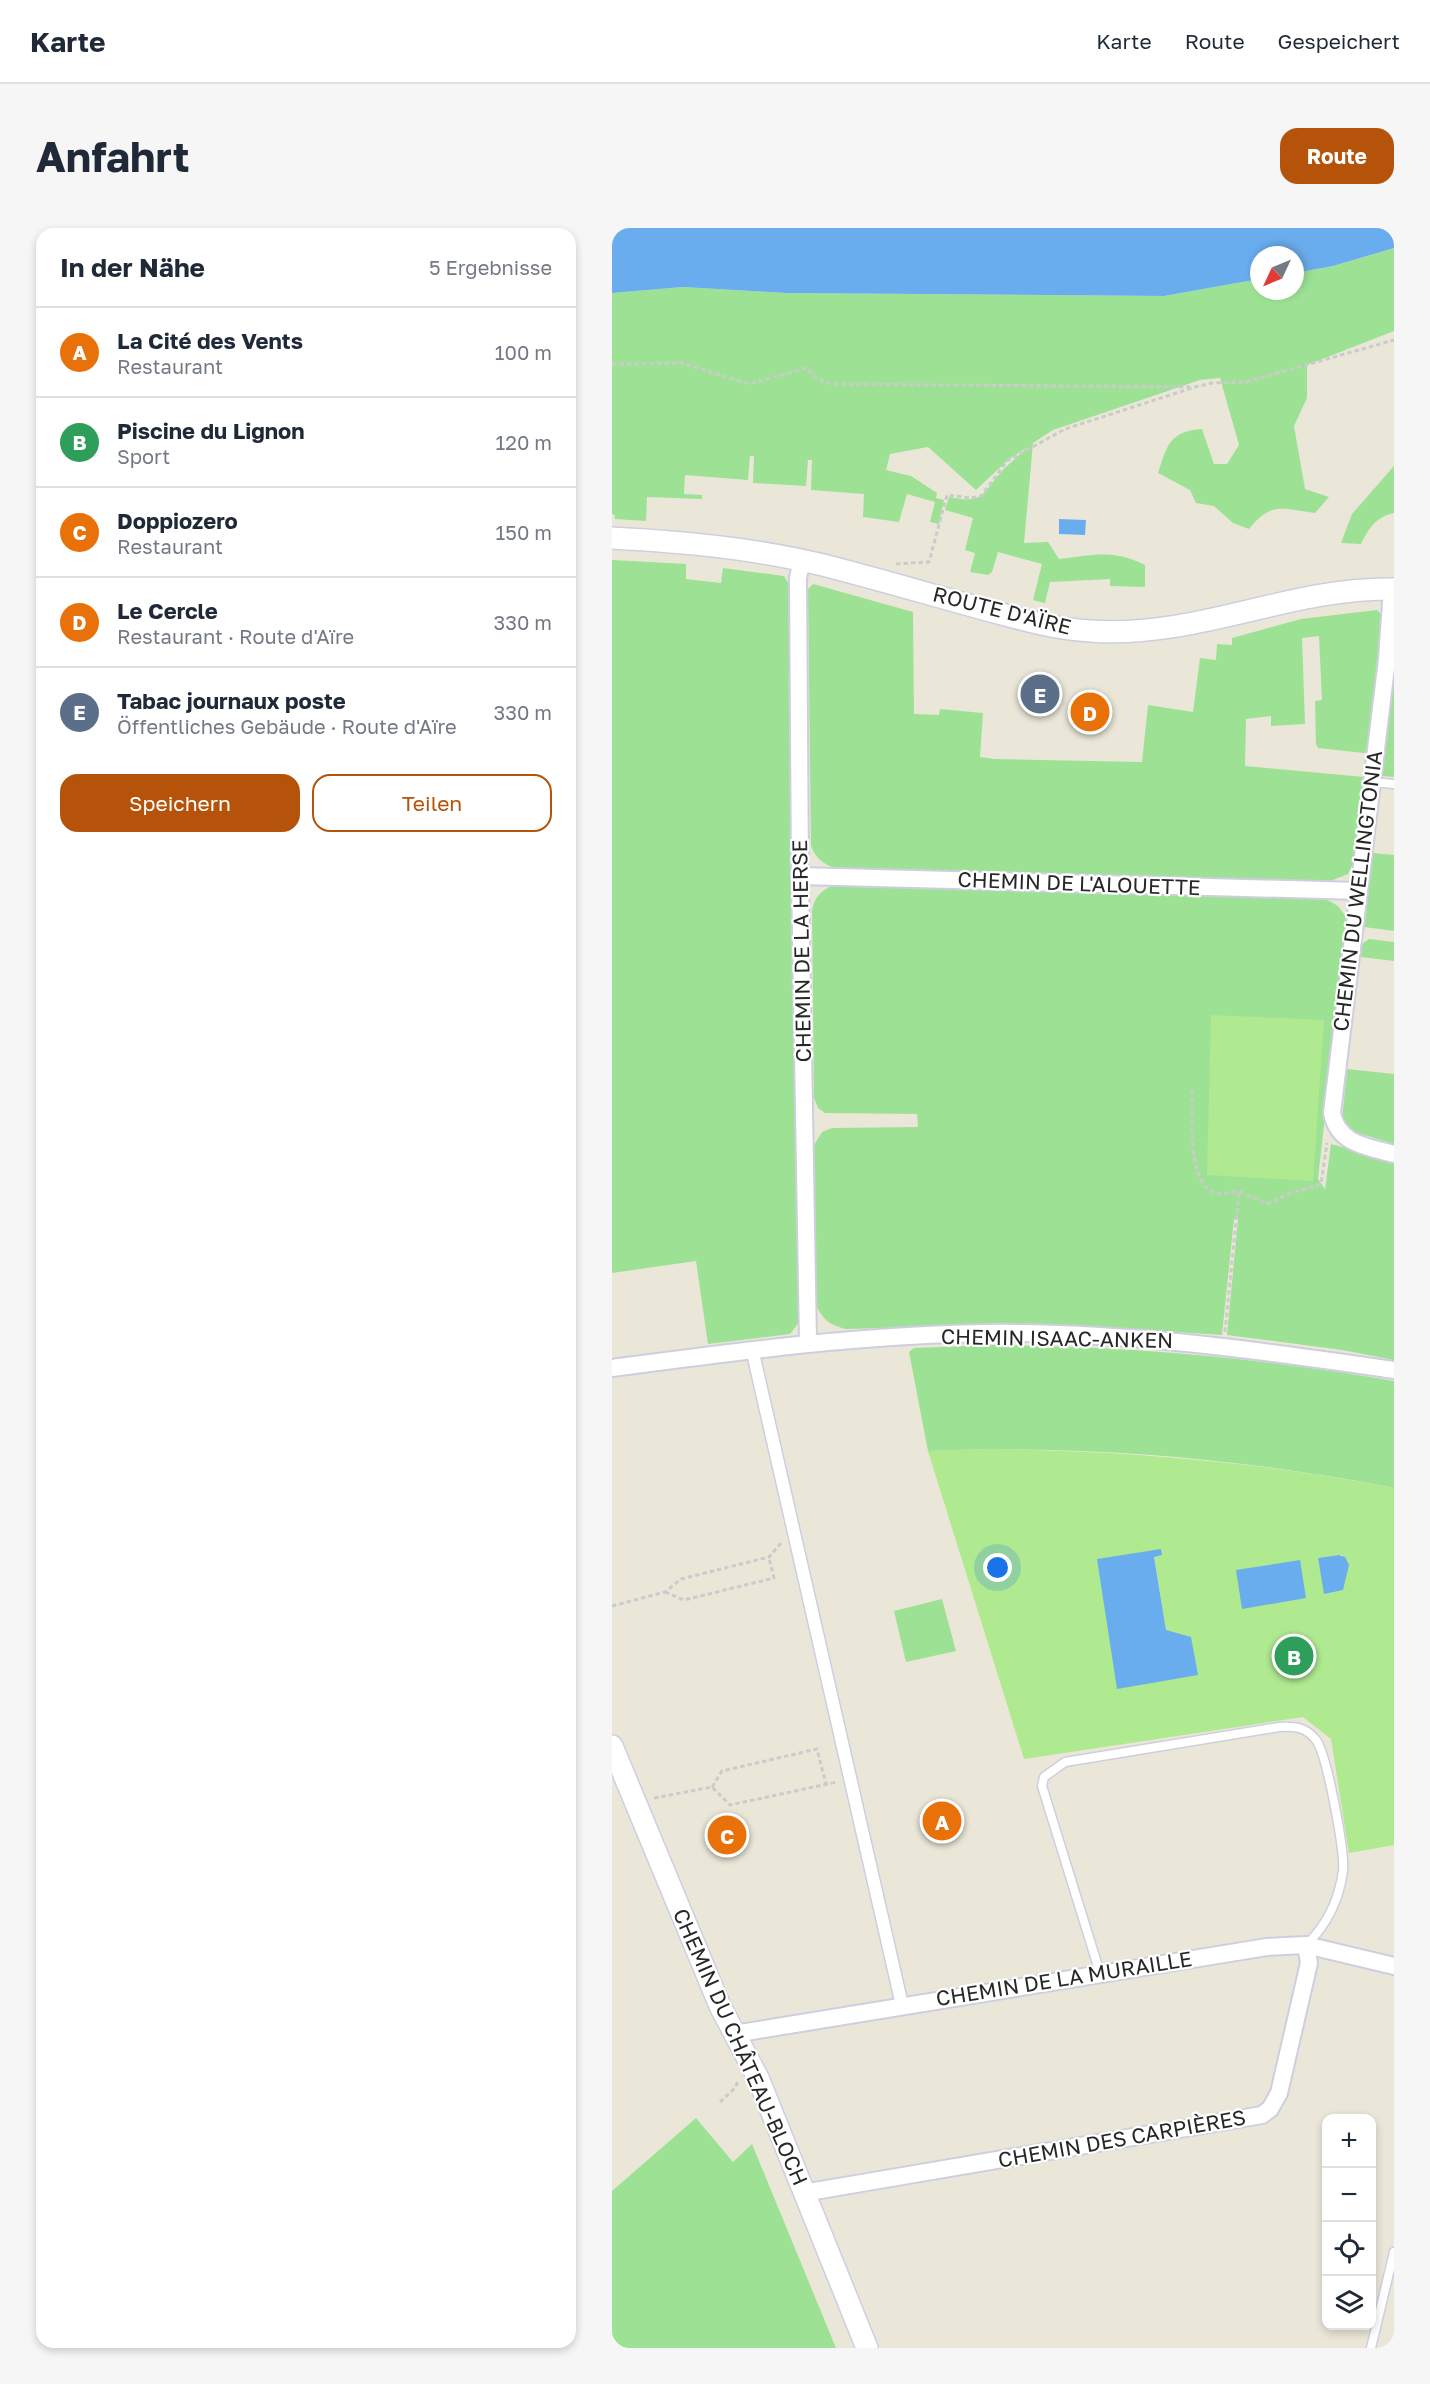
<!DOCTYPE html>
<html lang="de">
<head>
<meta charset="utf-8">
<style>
  body { margin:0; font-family:"Golos Text",sans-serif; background:#f6f6f7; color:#1f2937 }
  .controls { position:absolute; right:18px; bottom:18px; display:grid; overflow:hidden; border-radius:12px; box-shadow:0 3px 9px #0003 }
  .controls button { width:54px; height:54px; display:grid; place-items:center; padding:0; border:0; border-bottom:2px solid #e0e1e3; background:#fff; color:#1f2937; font:30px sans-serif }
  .compass { position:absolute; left:638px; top:18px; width:54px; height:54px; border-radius:50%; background:#fff; box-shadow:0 3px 9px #0003; rotate:226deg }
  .you { position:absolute; left:386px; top:1340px; width:21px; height:21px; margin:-15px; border:4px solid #fff; border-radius:50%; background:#1a73e8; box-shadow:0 0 0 9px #1a73e833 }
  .badge { display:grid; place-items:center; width:39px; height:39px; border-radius:50%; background:#b45309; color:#fff; font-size:20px; font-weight:700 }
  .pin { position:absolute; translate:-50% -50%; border:3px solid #fff; box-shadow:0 2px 6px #0006 }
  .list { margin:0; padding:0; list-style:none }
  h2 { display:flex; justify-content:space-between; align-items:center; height:78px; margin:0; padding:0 24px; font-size:26px }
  h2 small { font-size:20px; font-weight:400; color:#747a83 }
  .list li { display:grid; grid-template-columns:39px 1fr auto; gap:18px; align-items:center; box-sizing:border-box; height:90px; padding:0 24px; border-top:2px solid #e0e1e3 }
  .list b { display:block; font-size:22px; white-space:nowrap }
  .list p { margin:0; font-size:20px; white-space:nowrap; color:#747a83 }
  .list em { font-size:20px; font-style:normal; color:#747a83 }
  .actions { display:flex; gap:12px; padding:18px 24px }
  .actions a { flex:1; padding:14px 0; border:2px solid #b45309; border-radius:18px; text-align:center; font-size:21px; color:#b45309 }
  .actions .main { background:#b45309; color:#fff }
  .icon { flex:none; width:33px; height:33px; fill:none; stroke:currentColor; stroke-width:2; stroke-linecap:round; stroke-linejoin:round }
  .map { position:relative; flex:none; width:782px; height:2120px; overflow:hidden; border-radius:18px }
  header { display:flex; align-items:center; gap:36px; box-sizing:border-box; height:84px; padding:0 30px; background:#fff; border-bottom:2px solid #e0e1e3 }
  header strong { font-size:28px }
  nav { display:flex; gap:33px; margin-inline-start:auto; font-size:21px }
  .intro { display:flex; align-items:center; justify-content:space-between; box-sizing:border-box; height:144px; padding:0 36px }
  h1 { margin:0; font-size:42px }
  .button { padding:15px 27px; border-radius:18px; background:#b45309; color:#fff; font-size:21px; font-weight:700 }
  main { display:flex; gap:36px; padding:0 36px }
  aside { flex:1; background:#fff; border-radius:18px; box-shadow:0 3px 9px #0003 }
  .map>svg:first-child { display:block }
</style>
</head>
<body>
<header>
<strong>Karte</strong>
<nav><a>Karte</a><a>Route</a><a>Gespeichert</a></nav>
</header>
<div class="intro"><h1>Anfahrt</h1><a class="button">Route</a></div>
<main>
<aside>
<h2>In der Nähe<small>5 Ergebnisse</small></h2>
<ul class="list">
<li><span class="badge" style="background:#e8710a">A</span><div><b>La Cité des Vents</b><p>Restaurant</p></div><em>100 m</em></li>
<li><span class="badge" style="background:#2e9e5b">B</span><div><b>Piscine du Lignon</b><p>Sport</p></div><em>120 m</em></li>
<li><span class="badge" style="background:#e8710a">C</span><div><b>Doppiozero</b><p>Restaurant</p></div><em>150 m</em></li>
<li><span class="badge" style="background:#e8710a">D</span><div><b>Le Cercle</b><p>Restaurant · Route d'Aïre</p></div><em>330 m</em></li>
<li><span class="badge" style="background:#5c6f8a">E</span><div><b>Tabac journaux poste</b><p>Öffentliches Gebäude · Route d'Aïre</p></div><em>330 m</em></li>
</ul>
<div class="actions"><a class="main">Speichern</a><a>Teilen</a></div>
</aside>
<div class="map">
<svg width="782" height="2120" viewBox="0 0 782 2120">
  <rect width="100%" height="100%" fill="#eae7d9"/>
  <!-- green -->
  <g fill="#9de294">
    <path d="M782,20v83l-87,34v33l-13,28 11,63 24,8 -14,16c-33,-4 -43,-12 -66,16l-16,-6 -19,-17 -18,-3 -6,-13 -32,-17c9,-28 12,-42 44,-44l12,35h13l12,-19 -19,-67 -20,2 -147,50 -20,13 -9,100 24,-1 11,17c33,-4 55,-10 86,6v22l-35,-1v-7l-60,3 -5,21 -12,-3 9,-36 -44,-12 -6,20 -4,3 -18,-3 5,-19 -10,-3 8,-32 -28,-8 4,-13c35,7 32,-2 53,-26 7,-8 17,-15 24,-23l-18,12 -32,30 -48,-43 -38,7 -4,16 25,6 26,17 -1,5 8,2 -5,24 -9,-2 5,-20 -28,-8 -8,28 -36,-5 1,-23 -53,-4 1,-30h-4l-2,26 -53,-3 1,-27h-4l-2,24 -63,-5 -1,19 18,1v4l-55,-2 -1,24 -31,-2v-4l-3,-1v-221l71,-6 103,6 378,3 95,-17v12h36v-18l38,-7z"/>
    <path d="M782,238v47c-18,4 -25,15 -33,31l-20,-1 11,-29z"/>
    <polygon points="0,332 74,336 74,351 109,355 111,340 172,348 178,358 188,1093 178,1106 96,1116 84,1033 0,1045"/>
    <path d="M201,356l100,28 1,102 25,1 1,-6 43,4 -3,44 14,2 148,3 6,-57 45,7 7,-54 16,2 1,-16 15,1v-7l69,-19 76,-9 5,5 -14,135 -4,3 -46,-5 -2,-4 -1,-43 7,-1 -3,-64 -17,2 3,86 -34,2v-10l-25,3 -1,47 119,11 -10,85 -6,12 -20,8 -457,-12c-26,-1 -49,3 -60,-24l-3,-257z"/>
    <polygon points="782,425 782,549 769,548"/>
    <polygon points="761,625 782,627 782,703 752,699"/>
    <path d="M221,657l493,14 12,7 9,12 -29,261 7,10 6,-45 63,17v199l-52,-10 -115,-15 11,-116h-4l-12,116 -175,-11 -201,5c-16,-4 -23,-9 -30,-24l-2,-160 8,-13 10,-4 86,-1 -1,-13 -92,-1 -7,-5 -4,-10 -2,-187c2,-14 8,-19 21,-26z"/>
    <polygon points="757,711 782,714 782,733 749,729 750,716"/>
    <polygon points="735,841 782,846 782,916 736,902 730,892"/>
    <path d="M381,1117c135,1 268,13 401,36v107c-154,-30 -309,-43 -466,-37l-19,-99 5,-4z"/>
    <polygon points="330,1371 344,1423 294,1434 282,1383"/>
    <polygon points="84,1890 121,1934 140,1916 224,2120 0,2120 0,1963"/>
  </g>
  <!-- pitch -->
  <g fill="#afe990" fill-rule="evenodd">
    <polygon points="599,787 712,792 701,953 595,947"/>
    <path d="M382,1221c135,2 267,13 400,39v357l-45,8 -18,-114 -28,-22 -279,42 -96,-308zM727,1327h4l-18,39 -7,-36zM542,1328l12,74 -69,-71z"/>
  </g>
  <!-- water -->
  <g fill="#6aadee">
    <polygon points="0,0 782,0 782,20 721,38 683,45 683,27 647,27 647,51 552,68 174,65 71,59 0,65"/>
    <polygon points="447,291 474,292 473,307 447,306"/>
    <polygon points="549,1321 550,1327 542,1329 554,1402 579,1409 586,1447 505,1461 485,1331"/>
    <polygon points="727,1327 733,1329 737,1337 731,1362 712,1366 706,1330"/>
    <polygon points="688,1332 694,1370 630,1381 624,1342"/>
  </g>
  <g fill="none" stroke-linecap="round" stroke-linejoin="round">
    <!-- service casing -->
    <g stroke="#cfcee1" stroke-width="11">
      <g id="service">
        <polyline points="759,554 782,556"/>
        <path d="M488,1745l-58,-187 2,-9 21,-15 214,-35c16,-1 27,0 37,13 11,14 29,112 27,131 -4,29 -17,55 -37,74"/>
        <polyline points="759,2120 782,2024"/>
      </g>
    </g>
    <!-- pedestrian casing -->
    <g stroke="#cfcee1" stroke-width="15">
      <polyline id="pedestrian" points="140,1121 290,1777"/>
    </g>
    <!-- minor casing -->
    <g stroke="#cfcee1" stroke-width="20">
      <g id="minor">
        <polyline points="190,332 186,350 188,648 196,1114"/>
        <path d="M780,361l-5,70 -55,454c6,31 35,34 62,41"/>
        <polyline points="188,648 747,663"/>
        <path d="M0,1140c123,-16 246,-33 371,-35 138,-2 275,17 411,37"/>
        <polyline points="122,1806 655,1719 694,1717 782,1738"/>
        <polyline points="191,1965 650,1887 658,1881 667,1865 697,1735 694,1717"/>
      </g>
    </g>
    <!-- tertiary casing -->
    <g stroke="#cfcee1" stroke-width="24">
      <g id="tertiary">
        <path d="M0,310c71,4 141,10 211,27 51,13 102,28 153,42 38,10 75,22 115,24 104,8 199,-44 303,-42"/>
        <polyline points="0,1518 108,1778 146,1850 255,2120"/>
      </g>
    </g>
    <!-- path -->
    <g stroke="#cbcbcb" stroke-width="3" stroke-dasharray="4.5 3" stroke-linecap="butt">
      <polyline points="0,136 70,135 137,156 194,140 206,151 219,156 578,159"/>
      <polyline points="284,336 317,334 335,267 359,270 369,268 395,233 453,201 583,159 600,155 634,154 782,112"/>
      <path d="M580,862c1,24 -6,96 24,103 7,2 16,-1 23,-2"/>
      <polyline points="613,1104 627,963 655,976 677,966 709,956 715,915"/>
      <polyline points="53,1364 72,1372 162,1350 157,1330"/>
      <polyline points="0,1378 53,1364 69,1351 157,1329 170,1314"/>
      <polyline points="100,1559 110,1543 205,1521 214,1556"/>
      <polyline points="42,1570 100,1559 118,1577 225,1554"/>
      <polyline points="108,1874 123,1860 126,1853"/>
    </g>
    <!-- service -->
    <use href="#service" stroke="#fff" stroke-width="8"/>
    <!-- pedestrian -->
    <use href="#pedestrian" stroke="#fff" stroke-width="12"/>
    <!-- minor -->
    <use href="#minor" stroke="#fff" stroke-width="16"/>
    <!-- tertiary -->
    <use href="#tertiary" stroke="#fff" stroke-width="21"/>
  </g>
  <g text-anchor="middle" stroke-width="4.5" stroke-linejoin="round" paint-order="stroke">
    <!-- street labels -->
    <g font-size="21" fill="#272727" stroke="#fff">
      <text transform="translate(390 383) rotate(14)" y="7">ROUTE D'AÏRE</text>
      <text transform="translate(467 656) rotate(2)" y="7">CHEMIN DE L'ALOUETTE</text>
      <text transform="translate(746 663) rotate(-83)" y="7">CHEMIN DU WELLINGTONIA</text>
      <text transform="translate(190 723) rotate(-91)" y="7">CHEMIN DE LA HERSE</text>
      <text transform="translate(445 1111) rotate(1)" y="7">CHEMIN ISAAC-ANKEN</text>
      <text transform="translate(452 1751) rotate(-9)" y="7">CHEMIN DE LA MURAILLE</text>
      <text transform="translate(128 1819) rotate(66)" y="7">CHEMIN DU CHÂTEAU-BLOCH</text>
      <text transform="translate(510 1911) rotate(-10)" y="7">CHEMIN DES CARPIÈRES</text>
    </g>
  </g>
</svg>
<div class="controls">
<button>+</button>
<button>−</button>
<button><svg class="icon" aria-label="locate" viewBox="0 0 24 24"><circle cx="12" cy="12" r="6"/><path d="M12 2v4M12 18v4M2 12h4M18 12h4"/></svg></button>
<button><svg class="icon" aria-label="layers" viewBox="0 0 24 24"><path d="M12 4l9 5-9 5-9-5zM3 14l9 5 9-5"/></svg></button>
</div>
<svg class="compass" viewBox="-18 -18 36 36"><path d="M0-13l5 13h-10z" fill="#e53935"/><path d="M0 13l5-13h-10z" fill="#747a83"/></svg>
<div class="you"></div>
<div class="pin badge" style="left:330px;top:1593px;background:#e8710a">A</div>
<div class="pin badge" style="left:682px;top:1428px;background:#2e9e5b">B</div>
<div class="pin badge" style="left:115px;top:1607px;background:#e8710a">C</div>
<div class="pin badge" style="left:478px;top:484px;background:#e8710a">D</div>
<div class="pin badge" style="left:428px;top:466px;background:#5c6f8a">E</div>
</div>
</main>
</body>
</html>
